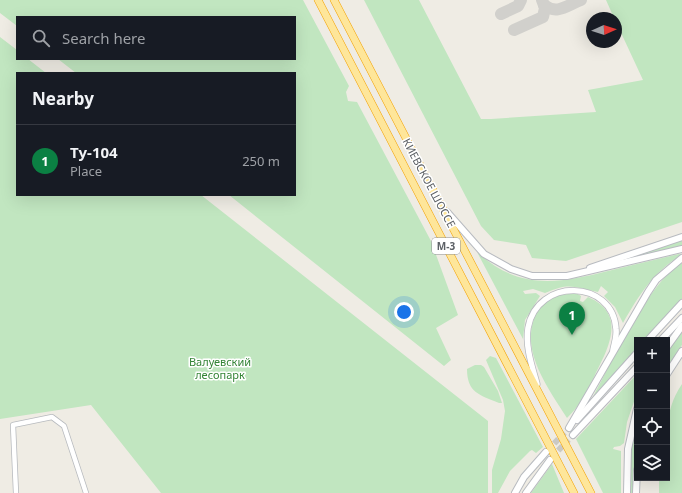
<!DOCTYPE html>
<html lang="en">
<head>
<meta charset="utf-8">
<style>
  body { margin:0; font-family:"Noto Sans",sans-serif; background:#242831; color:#f1f3f6 }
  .controls { position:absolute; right:12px; bottom:12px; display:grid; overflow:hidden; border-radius:0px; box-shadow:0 4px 16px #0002 }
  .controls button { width:36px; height:36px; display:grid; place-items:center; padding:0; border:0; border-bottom:1px solid #363941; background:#171b24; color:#f1f3f6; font:20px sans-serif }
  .compass { position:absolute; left:586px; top:12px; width:36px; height:36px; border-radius:50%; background:#171b24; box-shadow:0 4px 16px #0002; rotate:87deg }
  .you { position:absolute; left:404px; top:312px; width:14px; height:14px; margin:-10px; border:3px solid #fff; border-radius:50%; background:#1a73e8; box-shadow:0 0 0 6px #1a73e833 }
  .badge { display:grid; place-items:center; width:26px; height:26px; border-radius:50%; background:#0b8043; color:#fff; font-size:13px; font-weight:700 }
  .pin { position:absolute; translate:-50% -33px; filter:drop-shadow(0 1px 2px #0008) }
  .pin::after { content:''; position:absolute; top:21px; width:14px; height:12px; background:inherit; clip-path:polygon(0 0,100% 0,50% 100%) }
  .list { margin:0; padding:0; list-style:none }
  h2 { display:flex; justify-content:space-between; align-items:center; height:52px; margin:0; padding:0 16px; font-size:17px }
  h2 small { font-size:13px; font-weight:400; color:#9ea1a6 }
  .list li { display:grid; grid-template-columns:26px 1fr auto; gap:12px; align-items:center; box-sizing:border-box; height:72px; padding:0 16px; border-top:1px solid #363941 }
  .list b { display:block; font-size:15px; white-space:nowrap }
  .list p { margin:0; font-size:13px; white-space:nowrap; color:#9ea1a6 }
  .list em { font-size:13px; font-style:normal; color:#9ea1a6 }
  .icon { flex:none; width:22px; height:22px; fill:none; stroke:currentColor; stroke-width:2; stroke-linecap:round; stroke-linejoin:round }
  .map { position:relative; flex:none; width:682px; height:493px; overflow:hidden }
  .search { position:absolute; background:#171b24; box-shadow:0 4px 16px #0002; left:16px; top:16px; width:280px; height:44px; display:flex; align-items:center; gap:10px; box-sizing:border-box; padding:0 14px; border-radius:0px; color:#9ea1a6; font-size:15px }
  .panel { position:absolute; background:#171b24; box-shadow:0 4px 16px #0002; left:16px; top:72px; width:280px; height:124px; border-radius:0px }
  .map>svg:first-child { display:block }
</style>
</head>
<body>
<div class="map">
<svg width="682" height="493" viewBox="0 0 682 493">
  <rect width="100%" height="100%" fill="#efece4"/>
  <!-- green -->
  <g fill="#c1e6c0">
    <polygon points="0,0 303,0 349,86 346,92 348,101 357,102 431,241 458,315 436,328 451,360 444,366 229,195 295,195 295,73 76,73 58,59 295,59 295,17 17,17 17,26 0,13"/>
    <polygon points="364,0 419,0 481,119 491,119 596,112 588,90 643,80 616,22 616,18 614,18 606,0 682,0 682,222 566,261 532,258 526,245 494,240 481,226"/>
    <polygon points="0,37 17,50 17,59 28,59 46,73 17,73 17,195 201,195 488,421 488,493 161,493 91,405 0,419"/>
    <polygon points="682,240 682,246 630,258"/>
    <path d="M477,252c41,38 80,32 131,19 23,-6 47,-11 71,-17l3,1c-28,16 -43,40 -59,68l-8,-16 -11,-11 4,-4 -7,-6 -3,6c-25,-5 -28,-10 -53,1l-12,-4 -10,2 2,3 11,-1 4,3 -15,24 -2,19z"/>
    <path d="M682,263v37l-37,40h-8v9l-44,48c20,-37 55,-114 89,-134z"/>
    <path d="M576,293l5,3 -1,5 3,1 5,-5c39,17 21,50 7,78 -8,16 -15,31 -28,43 -18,-29 -47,-66 -32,-102 4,-8 13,-17 22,-20 6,-2 13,-2 19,-3z"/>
    <polygon points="682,330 682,345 667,367 667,351"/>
    <polygon points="490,356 496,358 543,447 536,453 532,450 530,451 510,471 498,493 492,493 492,470 501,439 505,411 503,400 486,360"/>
    <path d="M475,365h6l3,2 14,24 4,12h-3c-19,-8 -32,-10 -32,-34z"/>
    <polygon points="637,374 637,393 627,422 624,443 620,446 614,447 613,449 621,451 621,493 603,493 576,439"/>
    <path d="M682,384v109h-23v-15h8c0,-34 -5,-65 15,-94z"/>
    <polygon points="637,418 637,448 633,493 630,493 630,459"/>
    <polygon points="552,464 564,493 531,493"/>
  </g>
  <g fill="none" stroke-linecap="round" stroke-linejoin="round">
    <!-- taxiway -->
    <g stroke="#d1d0cc" stroke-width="12">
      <path d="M544,5c13,10 22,1 37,-5"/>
      <polyline points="501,14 518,6 521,0"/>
      <polyline points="514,30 543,17 545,8 542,0"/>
    </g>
    <!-- secondary-tunnel -->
    <g stroke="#cac9c4" stroke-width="6" stroke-dasharray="6 3" stroke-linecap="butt">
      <polyline points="548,450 569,428"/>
      <polyline points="552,457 573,435"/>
    </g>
    <!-- minor casing -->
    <g stroke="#b7babe" stroke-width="6">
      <polyline id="minor" points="16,493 13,425 52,417 64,426 86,493"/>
    </g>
    <!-- tertiary casing -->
    <g stroke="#b7babe" stroke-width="7">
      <path id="tertiary" d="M537,384c-5,-18 -12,-38 -9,-56 9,-51 85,-49 88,1 1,8 -2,15 -3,21"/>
    </g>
    <!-- secondary casing -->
    <g stroke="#b8bbc0" stroke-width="8">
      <g id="secondary">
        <polyline points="447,212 484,254 511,269 532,276 567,276 682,249"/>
        <polyline points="590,268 682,237"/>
        <polyline points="648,340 682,303"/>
        <polyline points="661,340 682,318"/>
        <polyline points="667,347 682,326"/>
        <polyline points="667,374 682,351"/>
        <polyline points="577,420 637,353"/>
        <polyline points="569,428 648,292 656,280 682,258"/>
        <polyline points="573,435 637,367"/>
        <polyline points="515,493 524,477 546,452"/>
        <polyline points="526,493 550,460"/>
        <polyline points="627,493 628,449 637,409"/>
        <polyline points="636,493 637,470"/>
      </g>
    </g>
    <!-- trunk casing -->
    <g stroke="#f3a100" stroke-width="8">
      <g id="trunk">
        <polyline points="318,0 574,493"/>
        <polyline points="334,0 591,493"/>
      </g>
    </g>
    <!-- minor -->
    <use href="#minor" stroke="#fff" stroke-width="4.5"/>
    <!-- tertiary -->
    <use href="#tertiary" stroke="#fff" stroke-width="5.5"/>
    <!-- secondary -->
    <use href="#secondary" stroke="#fff" stroke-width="6"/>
    <!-- trunk -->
    <use href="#trunk" stroke="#fee69a" stroke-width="7"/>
  </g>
  <g text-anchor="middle" stroke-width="3" stroke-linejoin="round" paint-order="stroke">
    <!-- shield labels -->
    <rect fill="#fff" stroke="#8d9093" stroke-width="1" x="432" y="238" width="28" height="16" rx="3"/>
    <g font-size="10" font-weight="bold" fill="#5c6065">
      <text x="446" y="250">М-3</text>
    </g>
    <!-- street labels -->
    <g font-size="11" fill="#5c6065" stroke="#fff">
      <text transform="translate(429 183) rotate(62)" y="4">КИЕВСКОЕ ШОССЕ</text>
    </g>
    <!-- park labels -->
    <g font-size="11" fill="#348436" stroke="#fff">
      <text x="220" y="366">Валуевский<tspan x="220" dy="13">лесопарк</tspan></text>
    </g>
  </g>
</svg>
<div class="controls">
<button>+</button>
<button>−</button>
<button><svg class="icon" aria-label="locate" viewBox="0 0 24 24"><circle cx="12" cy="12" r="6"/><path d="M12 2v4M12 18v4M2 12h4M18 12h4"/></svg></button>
<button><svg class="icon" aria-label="layers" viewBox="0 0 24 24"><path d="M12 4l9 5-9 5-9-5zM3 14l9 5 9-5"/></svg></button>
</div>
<svg class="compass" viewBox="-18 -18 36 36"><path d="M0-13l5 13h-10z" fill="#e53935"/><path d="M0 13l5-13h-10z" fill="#9ea1a6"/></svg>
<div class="you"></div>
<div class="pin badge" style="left:572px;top:335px">1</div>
<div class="search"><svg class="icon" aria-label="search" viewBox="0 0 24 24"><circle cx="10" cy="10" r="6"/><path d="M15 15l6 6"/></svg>Search here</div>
<section class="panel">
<h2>Nearby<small></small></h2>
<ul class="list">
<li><span class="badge">1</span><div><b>Ту-104</b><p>Place</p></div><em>250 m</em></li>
</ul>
</section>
</div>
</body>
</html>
